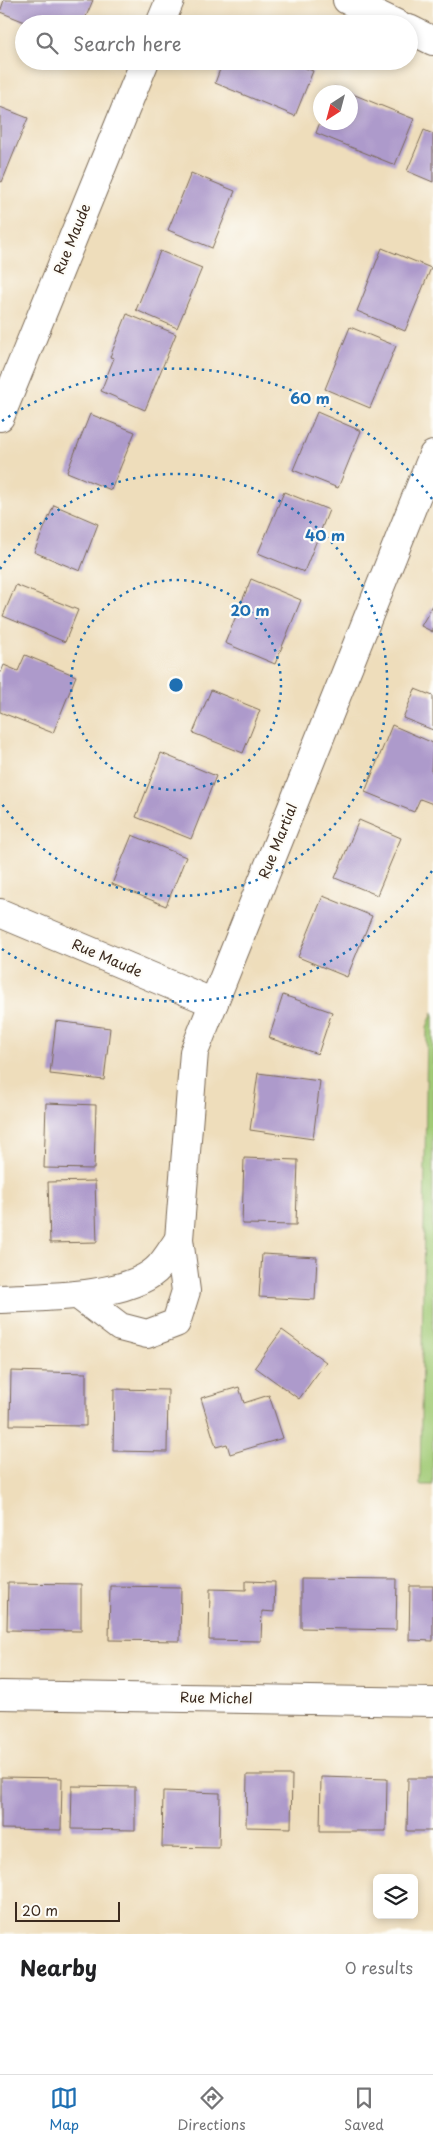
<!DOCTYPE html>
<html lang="en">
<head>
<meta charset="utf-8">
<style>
  body { margin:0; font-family:"Playpen Sans",sans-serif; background:#f6f6f6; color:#202124 }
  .controls { position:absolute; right:15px; bottom:15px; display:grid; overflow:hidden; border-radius:8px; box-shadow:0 2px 8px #0003 }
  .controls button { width:45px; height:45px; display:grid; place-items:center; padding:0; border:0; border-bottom:1px solid #e0e0e0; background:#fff; color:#202124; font:25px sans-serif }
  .compass { position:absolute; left:313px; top:85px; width:45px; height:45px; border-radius:50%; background:#fff; box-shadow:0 2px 8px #0003; rotate:216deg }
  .scale { position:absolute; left:15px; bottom:12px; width:105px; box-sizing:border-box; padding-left:5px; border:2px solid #3b2a1e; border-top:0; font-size:14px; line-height:18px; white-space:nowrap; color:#3b2a1e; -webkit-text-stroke:4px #fdfcf7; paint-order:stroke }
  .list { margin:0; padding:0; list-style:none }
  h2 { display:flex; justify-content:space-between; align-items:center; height:65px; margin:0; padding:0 20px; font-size:21px }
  h2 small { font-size:16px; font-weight:400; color:#757577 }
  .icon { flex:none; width:28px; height:28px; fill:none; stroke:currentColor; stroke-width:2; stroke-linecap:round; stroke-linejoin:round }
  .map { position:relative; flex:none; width:433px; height:1934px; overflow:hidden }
  .search { position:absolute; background:#fff; box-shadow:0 2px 8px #0003; left:15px; right:15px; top:15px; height:55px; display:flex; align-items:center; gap:12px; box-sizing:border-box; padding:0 18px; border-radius:28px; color:#757577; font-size:19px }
  .sheet { height:140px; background:#fff }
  nav { display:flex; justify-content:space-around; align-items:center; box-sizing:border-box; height:70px; border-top:1px solid #e0e0e0; background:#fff; font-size:14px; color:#757577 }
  nav a { display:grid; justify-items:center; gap:2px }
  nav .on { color:#1f6fb2 }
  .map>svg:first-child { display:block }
</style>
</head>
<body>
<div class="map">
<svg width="433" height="1934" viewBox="0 0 433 1934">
  <rect width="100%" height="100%" fill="#fdfcf7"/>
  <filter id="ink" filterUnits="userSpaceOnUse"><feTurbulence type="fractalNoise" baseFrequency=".02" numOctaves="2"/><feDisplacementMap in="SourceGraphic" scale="10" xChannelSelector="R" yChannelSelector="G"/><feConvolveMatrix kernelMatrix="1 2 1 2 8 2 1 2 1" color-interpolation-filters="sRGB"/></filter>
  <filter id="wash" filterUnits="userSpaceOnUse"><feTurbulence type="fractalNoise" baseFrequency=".0096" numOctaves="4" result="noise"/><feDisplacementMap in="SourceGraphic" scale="20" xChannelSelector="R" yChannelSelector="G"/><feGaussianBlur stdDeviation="1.12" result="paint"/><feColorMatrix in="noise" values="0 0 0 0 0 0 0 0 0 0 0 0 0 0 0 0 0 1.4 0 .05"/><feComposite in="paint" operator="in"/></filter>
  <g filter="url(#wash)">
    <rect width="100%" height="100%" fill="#edb"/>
    <!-- green -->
    <polygon fill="#a1ca76" stroke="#6e7a4a" points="433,1012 433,1485 420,1485 427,1027"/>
    <g id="blocks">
      <!-- building -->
      <g fill="#ad9acb">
        <polygon points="4,0 93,0 83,24 30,24 0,12"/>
        <polygon points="223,61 288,61 313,71 295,116 215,83"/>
        <polygon points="334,87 348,92 332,92"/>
        <polygon points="350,93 414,119 395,165 316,133 320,122 350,122"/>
        <polygon points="0,107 28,118 2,182 0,181"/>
        <polygon points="424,130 433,134 433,182 407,171"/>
        <polygon points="191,173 235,191 212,248 168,230"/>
        <polygon points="382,248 431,268 405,331 357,311"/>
        <polygon points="160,251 202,268 177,328 136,310"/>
        <polygon points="127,314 176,334 145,410 101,391 114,358 110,357"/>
        <polygon points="350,327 396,346 370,408 325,389"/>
        <polygon points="317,412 361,431 338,488 293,470"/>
        <polygon points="90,414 135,432 111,490 67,472"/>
        <polygon points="284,492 329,510 304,572 258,553"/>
        <polygon points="54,505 98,524 80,571 34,552"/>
        <polygon points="251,579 301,600 275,664 225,643"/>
        <polygon points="16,585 78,610 65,642 3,616"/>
        <polygon points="433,605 433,632 421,626"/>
        <polygon points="25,655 76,676 53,733 0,712 0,675 4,665 18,671"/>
        <polygon points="415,689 433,696 433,730 403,718"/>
        <polygon points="211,690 260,710 243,753 193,733"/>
        <polygon points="392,725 433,743 431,771 433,772 433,804 420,799 414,812 365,792"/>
        <polygon points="161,753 216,776 191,839 136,817"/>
        <polygon points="359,820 401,838 377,895 335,878"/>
        <polygon points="132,835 186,857 166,906 112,884"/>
        <polygon points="323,896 372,916 347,977 298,957"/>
        <polygon points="283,995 332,1012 318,1054 269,1038"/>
        <polygon points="56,1021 110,1028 104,1080 50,1074"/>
        <polygon points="258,1073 320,1081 313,1139 250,1130"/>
        <polygon points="46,1103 96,1105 94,1169 44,1168"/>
        <polygon points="244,1158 298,1160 296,1225 242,1224"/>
        <polygon points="95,1181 97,1242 50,1243 48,1182"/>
        <polygon points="262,1254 317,1257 315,1300 259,1297"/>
        <polygon points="282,1330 326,1362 299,1399 255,1367"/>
        <polygon points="11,1371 86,1373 86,1426 10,1425"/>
        <polygon points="239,1387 244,1403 269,1395 283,1438 230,1454 227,1444 216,1447 201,1398"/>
        <polygon points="114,1389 168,1390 167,1452 113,1451"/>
        <polygon points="301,1578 397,1579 396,1630 301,1628"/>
        <polygon points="246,1581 275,1582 274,1612 262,1611 261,1641 209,1640 210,1589 246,1590"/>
        <polygon points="8,1583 81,1584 81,1631 7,1630"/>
        <polygon points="110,1586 181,1587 180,1641 109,1640"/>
        <polygon points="410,1586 433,1586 433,1641 409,1640"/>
        <polygon points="247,1775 292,1775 291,1828 246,1827"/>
        <polygon points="1,1777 62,1778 61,1830 1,1829"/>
        <polygon points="321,1777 387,1779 386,1831 320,1831"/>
        <polygon points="408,1778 433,1778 433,1831 407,1831"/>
        <polygon points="72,1786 135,1787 135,1830 71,1829"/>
        <polygon points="163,1791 220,1793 219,1848 162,1847"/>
      </g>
    </g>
  </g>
  <g filter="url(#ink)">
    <use href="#blocks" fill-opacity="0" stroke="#7a6955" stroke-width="1"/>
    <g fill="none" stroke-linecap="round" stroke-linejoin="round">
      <!-- street casing -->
      <g stroke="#7a6955" stroke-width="30">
        <g id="street">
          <polyline points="347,0 397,24"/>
          <polyline points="160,24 170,0"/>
          <polyline points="409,29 433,41"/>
          <polyline points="0,417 145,61"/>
          <polyline points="0,913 214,1003"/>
          <polyline points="78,1295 120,1327 147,1334 176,1323 186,1291 179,1239 194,1052 433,455"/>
          <path d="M0,1299c41,-2 125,-1 156,-29 9,-8 16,-21 23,-31"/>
          <polyline points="0,1695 433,1702"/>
        </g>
      </g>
      <!-- street -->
      <use href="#street" stroke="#fff" stroke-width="28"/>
    </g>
  </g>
  <!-- distance rings -->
  <g fill="none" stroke="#1f6fb2" stroke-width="2.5" stroke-dasharray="2.5 5">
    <circle cx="176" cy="685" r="105"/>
    <path d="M0 569A211 211 0 1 1 0 801"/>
    <path d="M432 871A316 316 0 0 1 2 949M2 421A316 316 0 0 1 432 499"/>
  </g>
  <g text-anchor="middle" stroke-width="4.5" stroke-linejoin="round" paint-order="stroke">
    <!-- street labels -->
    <g font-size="14" fill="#3b2a1e" stroke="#fdfcf7">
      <text transform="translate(72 239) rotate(-68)" y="5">Rue Maude</text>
      <text transform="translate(278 841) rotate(-68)" y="5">Rue Martial</text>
      <text transform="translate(107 958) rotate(23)" y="5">Rue Maude</text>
      <text transform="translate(216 1698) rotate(1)" y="5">Rue Michel</text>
    </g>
  </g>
  <circle cx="176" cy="685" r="8" fill="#1f6fb2" stroke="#fdfcf7" stroke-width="2.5"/>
  <g font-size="15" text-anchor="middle" font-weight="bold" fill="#1f6fb2" stroke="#fdfcf7" stroke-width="4.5" stroke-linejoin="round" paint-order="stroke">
    <text x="310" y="404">60 m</text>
    <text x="325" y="541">40 m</text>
    <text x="250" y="616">20 m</text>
  </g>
</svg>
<div class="controls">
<button><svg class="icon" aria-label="layers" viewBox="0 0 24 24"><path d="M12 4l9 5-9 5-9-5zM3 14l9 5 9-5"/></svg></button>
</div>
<svg class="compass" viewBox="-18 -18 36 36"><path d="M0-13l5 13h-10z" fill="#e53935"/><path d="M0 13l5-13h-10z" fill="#757577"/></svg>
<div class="scale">20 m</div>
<div class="search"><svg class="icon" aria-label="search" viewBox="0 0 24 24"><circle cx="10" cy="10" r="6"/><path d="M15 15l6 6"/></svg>Search here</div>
</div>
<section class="sheet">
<h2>Nearby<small>0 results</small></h2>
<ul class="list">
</ul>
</section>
<nav>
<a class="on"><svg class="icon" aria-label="map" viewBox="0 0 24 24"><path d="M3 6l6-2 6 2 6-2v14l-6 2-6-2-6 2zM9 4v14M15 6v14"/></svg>Map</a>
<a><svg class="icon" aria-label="directions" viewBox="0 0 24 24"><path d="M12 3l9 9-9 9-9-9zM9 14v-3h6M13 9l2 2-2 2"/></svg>Directions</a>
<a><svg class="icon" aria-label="saved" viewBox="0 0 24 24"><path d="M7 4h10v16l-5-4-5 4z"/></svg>Saved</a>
</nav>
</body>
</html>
